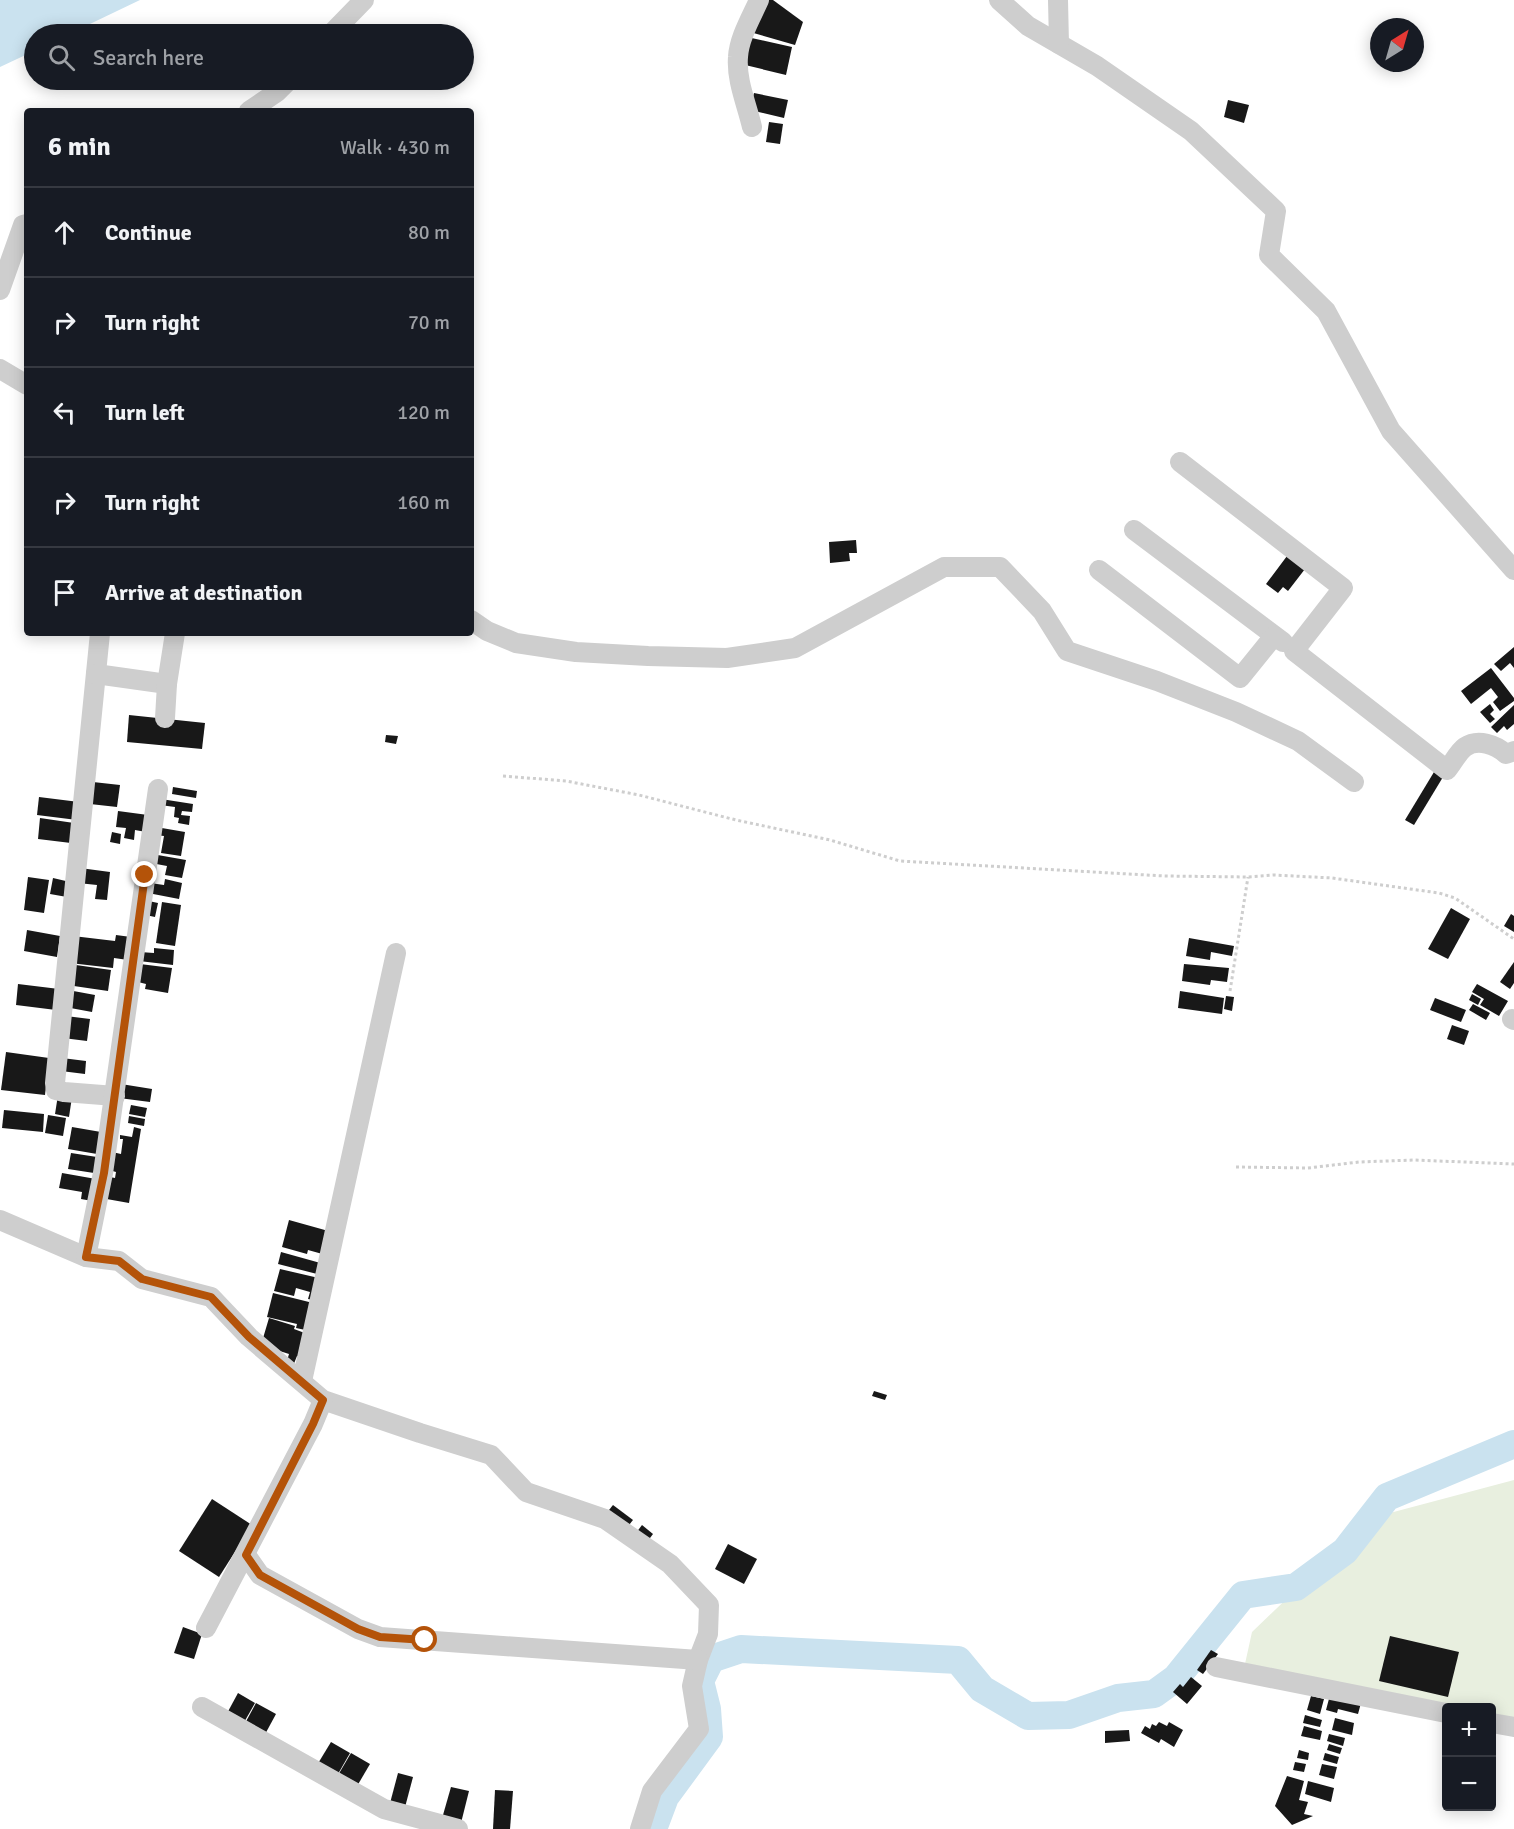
<!DOCTYPE html>
<html lang="en">
<head>
<meta charset="utf-8">
<style>
  body { margin:0; font-family:Signika,sans-serif; background:#242831; color:#f1f3f6 }
  .controls { position:absolute; right:18px; bottom:18px; display:grid; overflow:hidden; border-radius:6px; box-shadow:0 3px 15px #0003 }
  .controls button { width:54px; height:54px; display:grid; place-items:center; padding:0; border:0; border-bottom:2px solid #363941; background:#171b24; color:#f1f3f6; font:30px sans-serif }
  .compass { position:absolute; left:1370px; top:18px; width:54px; height:54px; border-radius:50%; background:#171b24; box-shadow:0 3px 15px #0003; rotate:37deg }
  .stop { position:absolute; width:18px; height:18px; margin:-14px; border:4px solid #b45309; border-radius:50%; background:#fff }
  .stop.end { background:#b45309; border-color:#fff; box-shadow:0 2px 6px #0008 }
  .list { margin:0; padding:0; list-style:none }
  h2 { display:flex; justify-content:space-between; align-items:center; height:78px; margin:0; padding:0 24px; font-size:26px }
  h2 small { font-size:20px; font-weight:400; color:#9ea1a6 }
  .list li { display:grid; grid-template-columns:39px 1fr auto; gap:18px; align-items:center; box-sizing:border-box; height:90px; padding:0 24px; border-top:2px solid #363941 }
  .list b { display:block; font-size:22px; white-space:nowrap }
  .list em { font-size:20px; font-style:normal; color:#9ea1a6 }
  .icon { flex:none; width:33px; height:33px; fill:none; stroke:currentColor; stroke-width:2; stroke-linecap:round; stroke-linejoin:round }
  .map { position:relative; flex:none; width:1514px; height:1829px; overflow:hidden }
  .search { position:absolute; background:#171b24; box-shadow:0 3px 15px #0003; left:24px; top:24px; width:450px; height:66px; display:flex; align-items:center; gap:15px; box-sizing:border-box; padding:0 21px; border-radius:33px; color:#9ea1a6; font-size:22px }
  .panel { position:absolute; background:#171b24; box-shadow:0 3px 15px #0003; left:24px; top:108px; width:450px; height:528px; border-radius:6px }
  .map>svg:first-child { display:block }
</style>
</head>
<body>
<div class="map">
<svg width="1514" height="1829" viewBox="0 0 1514 1829">
  <rect width="100%" height="100%" fill="#fff"/>
  <!-- green -->
  <polygon fill="#e8efdf" points="1514,1480 1514,1721 1492,1717 1492,1708 1446,1708 1243,1673 1252,1632 1371,1518"/>
  <!-- water -->
  <polygon fill="#cae2ef" points="0,0 140,0 69,34 34,34 34,51 0,67"/>
  <g fill="none" stroke-linecap="round" stroke-linejoin="round">
    <!-- river -->
    <polyline stroke="#cae2ef" stroke-width="28" points="653,1829 665,1797 709,1737 707,1709 700,1681 711,1659 741,1649 958,1660 982,1689 1028,1716 1069,1715 1118,1698 1154,1694 1176,1678 1243,1595 1296,1587 1345,1551 1387,1497 1514,1444"/>
  </g>
  <!-- building -->
  <g fill="#181818">
    <polygon points="767,0 773,0 803,22 795,45 750,32"/>
    <polygon points="747,37 792,47 786,75 741,64"/>
    <polygon points="754,93 788,100 784,118 750,110"/>
    <polygon points="1228,100 1249,105 1244,123 1224,117"/>
    <polygon points="769,122 783,124 780,144 766,142"/>
    <polygon points="856,540 857,553 849,553 850,561 830,563 829,542"/>
    <polygon points="1287,556 1305,569 1288,591 1283,587 1278,593 1266,584"/>
    <polygon points="1514,647 1514,668 1510,663 1501,671 1494,664"/>
    <polygon points="1491,668 1514,698 1514,701 1500,711 1493,702 1498,697 1491,688 1471,704 1461,691"/>
    <polygon points="1490,704 1494,710 1490,714 1495,719 1490,723 1480,712"/>
    <polygon points="1514,705 1514,724 1507,730 1504,726 1497,733 1491,727"/>
    <polygon points="129,715 205,723 202,749 127,742"/>
    <polygon points="386,735 398,736 396,744 385,742"/>
    <polygon points="1434,772 1443,777 1414,825 1405,820"/>
    <polygon points="93,782 120,785 117,807 90,804"/>
    <polygon points="173,787 197,791 196,798 172,794"/>
    <polygon points="39,797 79,802 77,820 37,815"/>
    <polygon points="161,799 193,804 192,812 182,811 181,815 190,816 189,825 178,823 179,818 174,817 175,807 160,805"/>
    <polygon points="118,811 148,815 146,832 135,830 134,840 124,838 126,828 116,827"/>
    <polygon points="40,818 74,823 71,843 38,839"/>
    <polygon points="156,827 185,832 181,856 161,853 164,836 155,835"/>
    <polygon points="112,832 121,834 120,844 110,842"/>
    <polygon points="152,854 186,860 182,878 165,875 167,866 151,863"/>
    <polygon points="80,868 110,872 107,900 95,899 97,885 78,883"/>
    <polygon points="28,877 49,880 44,913 24,910"/>
    <polygon points="53,878 70,882 67,897 50,894"/>
    <polygon points="165,879 182,883 179,899 148,893 150,883 164,885"/>
    <polygon points="144,900 158,903 155,917 141,914"/>
    <polygon points="162,902 181,905 175,946 156,943"/>
    <polygon points="1451,908 1470,919 1448,959 1428,949"/>
    <polygon points="1511,914 1514,916 1514,932 1504,926"/>
    <polygon points="27,930 60,936 57,957 24,951"/>
    <polygon points="116,935 131,937 128,960 114,958 113,968 70,963 73,936 115,941"/>
    <polygon points="1189,938 1234,946 1232,956 1211,952 1210,960 1186,956"/>
    <polygon points="154,948 174,950 173,965 139,961 140,952 154,953"/>
    <polygon points="1514,962 1514,983 1510,989 1500,982"/>
    <polygon points="69,964 111,970 108,991 67,985"/>
    <polygon points="140,964 172,968 168,993 145,989 146,984 138,982"/>
    <polygon points="1184,964 1229,968 1227,982 1211,980 1210,985 1182,981"/>
    <polygon points="18,984 59,989 56,1010 16,1005"/>
    <polygon points="1477,984 1508,1001 1499,1016 1480,1005 1484,999 1472,992"/>
    <polygon points="68,990 95,995 92,1012 65,1007"/>
    <polygon points="1180,991 1224,998 1222,1014 1178,1008"/>
    <polygon points="1472,994 1481,999 1478,1005 1469,1000"/>
    <polygon points="1226,996 1234,997 1232,1011 1224,1009"/>
    <polygon points="1435,998 1466,1010 1461,1022 1430,1010"/>
    <polygon points="1473,1004 1490,1013 1486,1020 1469,1010"/>
    <polygon points="66,1016 90,1019 87,1041 63,1038"/>
    <polygon points="1452,1025 1469,1031 1464,1045 1447,1039"/>
    <polygon points="6,1052 49,1058 45,1095 1,1090"/>
    <polygon points="62,1058 86,1061 85,1074 61,1071"/>
    <polygon points="121,1084 152,1089 150,1102 119,1098"/>
    <polygon points="58,1095 72,1097 69,1117 55,1114"/>
    <polygon points="131,1105 147,1108 145,1117 129,1114"/>
    <polygon points="4,1110 44,1114 43,1132 2,1128"/>
    <polygon points="48,1115 66,1118 63,1136 45,1133"/>
    <polygon points="129,1116 145,1119 144,1126 128,1123"/>
    <polygon points="72,1127 101,1132 97,1154 68,1149"/>
    <polygon points="134,1127 141,1129 129,1203 101,1198 105,1176 115,1178 116,1172 109,1170 112,1152 121,1154 123,1139 120,1139 120,1135 132,1137"/>
    <polygon points="71,1153 97,1157 94,1173 68,1169"/>
    <polygon points="62,1173 96,1179 92,1201 81,1199 82,1192 59,1188"/>
    <polygon points="289,1220 332,1232 326,1255 308,1250 307,1254 282,1247"/>
    <polygon points="281,1252 324,1264 321,1275 278,1264"/>
    <polygon points="280,1269 323,1279 318,1301 308,1299 310,1292 296,1288 294,1296 274,1291"/>
    <polygon points="273,1293 317,1304 310,1331 296,1328 297,1324 267,1317"/>
    <polygon points="269,1318 295,1326 294,1329 310,1335 303,1358 297,1356 293,1366 286,1364 289,1354 261,1345"/>
    <polygon points="874,1391 887,1395 885,1400 872,1396"/>
    <polygon points="212,1499 252,1525 219,1577 179,1551"/>
    <polygon points="613,1505 633,1520 625,1530 605,1515"/>
    <polygon points="642,1525 653,1534 647,1542 636,1533"/>
    <polygon points="728,1544 757,1559 744,1584 715,1569"/>
    <polygon points="183,1627 202,1634 194,1659 174,1653"/>
    <polygon points="1390,1636 1459,1652 1448,1697 1379,1681"/>
    <polygon points="1211,1650 1218,1654 1203,1674 1197,1670"/>
    <polygon points="1191,1677 1202,1686 1187,1704 1173,1692 1180,1684 1183,1687"/>
    <polygon points="238,1693 255,1703 242,1726 225,1717"/>
    <polygon points="1330,1695 1361,1703 1358,1714 1338,1709 1337,1713 1326,1710"/>
    <polygon points="1311,1696 1324,1699 1320,1714 1307,1710"/>
    <polygon points="256,1703 276,1714 263,1738 243,1727"/>
    <polygon points="1305,1715 1322,1720 1320,1727 1303,1723"/>
    <polygon points="1335,1718 1354,1723 1352,1735 1332,1730"/>
    <polygon points="1159,1722 1167,1726 1169,1722 1183,1730 1174,1747 1161,1739 1159,1743 1141,1733 1145,1726 1150,1729 1152,1724 1156,1726"/>
    <polygon points="1304,1726 1322,1731 1320,1740 1301,1736"/>
    <polygon points="1129,1730 1130,1741 1105,1743 1105,1731"/>
    <polygon points="1329,1734 1345,1738 1343,1746 1327,1741"/>
    <polygon points="331,1742 350,1753 334,1781 314,1770"/>
    <polygon points="1329,1744 1342,1748 1340,1754 1327,1750"/>
    <polygon points="1299,1750 1309,1753 1308,1760 1297,1758"/>
    <polygon points="351,1753 370,1764 353,1793 334,1782"/>
    <polygon points="1325,1753 1339,1757 1337,1764 1323,1760"/>
    <polygon points="1295,1762 1306,1764 1304,1772 1293,1770"/>
    <polygon points="1322,1764 1337,1767 1334,1779 1319,1775"/>
    <polygon points="398,1773 413,1777 404,1811 389,1807"/>
    <polygon points="1287,1776 1304,1781 1299,1800 1308,1802 1304,1814 1313,1816 1292,1825 1275,1806"/>
    <polygon points="1308,1781 1334,1788 1331,1802 1305,1794"/>
    <polygon points="451,1787 469,1791 460,1827 441,1822"/>
    <polygon points="495,1790 513,1791 510,1829 493,1829"/>
  </g>
  <g fill="none" stroke-linecap="round" stroke-linejoin="round">
    <!-- path -->
    <g stroke="#cecece" stroke-width="3" stroke-dasharray="3 3" stroke-linecap="butt">
      <polyline points="503,776 566,781 639,795 736,820 830,840 900,861 1164,876 1248,877 1274,875 1332,878 1439,893 1455,898 1514,939"/>
      <polyline points="1230,991 1248,877"/>
      <polyline points="1236,1167 1308,1168 1359,1162 1414,1160 1514,1164"/>
    </g>
    <!-- minor -->
    <g stroke="#cecece" stroke-width="20">
      <polyline points="999,0 1028,26 1097,66 1191,131 1276,211 1269,255 1326,311 1391,431 1514,570"/>
      <polyline points="1058,0 1059,44"/>
      <polyline points="331,34 364,0"/>
      <polyline points="249,111 277,92 289,80"/>
      <path d="M752,127c-5,-22 -16,-47 -14,-70 1,-19 13,-39 21,-57"/>
      <polyline points="0,290 23,225 27,224"/>
      <polyline points="0,369 27,385"/>
      <path d="M1180,462l163,126 -49,63 153,119c6,-7 11,-18 18,-23 13,-9 31,-2 41,7l8,-3"/>
      <polyline points="1134,530 1283,642"/>
      <polyline points="1099,570 1240,678 1274,636"/>
      <polyline points="471,620 487,631 516,643 576,652 648,656 727,658 795,648 944,567 1000,567 1042,611 1067,651 1157,681 1236,712 1298,741 1354,782"/>
      <polyline points="100,633 55,1083 56,1090 64,1092 115,1096"/>
      <polyline points="96,674 167,684"/>
      <polyline points="165,718 167,684 175,633"/>
      <polyline points="1512,1019 1514,1020"/>
      <polyline points="0,1220 86,1257 119,1261 142,1279 211,1297 249,1337 323,1400 420,1433 491,1455 526,1492 605,1519 670,1564 709,1605 708,1634 698,1660 692,1686 699,1729 652,1791 640,1829"/>
      <polyline points="86,1257 103,1173 158,789"/>
      <polyline points="302,1381 396,953"/>
      <polyline points="246,1555 260,1575 358,1629 380,1637 698,1660"/>
      <polyline points="206,1628 313,1424 323,1400"/>
      <polyline points="1216,1667 1446,1713"/>
      <polyline points="202,1707 384,1809 458,1829"/>
      <polyline points="1492,1723 1514,1727"/>
    </g>
  </g>
  <g fill="none" stroke-linecap="round" stroke-linejoin="round">
    <!-- route -->
    <polyline stroke="#b45309" stroke-width="8" points="145,875 104,1173 86,1257 119,1261 142,1279 211,1297 249,1337 323,1400 313,1424 246,1555 260,1575 358,1629 380,1637 425,1640"/>
  </g>
</svg>
<div class="controls">
<button>+</button>
<button>−</button>
</div>
<svg class="compass" viewBox="-18 -18 36 36"><path d="M0-13l5 13h-10z" fill="#e53935"/><path d="M0 13l5-13h-10z" fill="#9ea1a6"/></svg>
<div class="stop" style="left:425px;top:1640px"></div>
<div class="stop end" style="left:145px;top:875px"></div>
<div class="search"><svg class="icon" aria-label="search" viewBox="0 0 24 24"><circle cx="10" cy="10" r="6"/><path d="M15 15l6 6"/></svg>Search here</div>
<section class="panel">
<h2>6 min<small>Walk · 430 m</small></h2>
<ul class="list">
<li><svg class="icon" aria-label="ahead" viewBox="0 0 24 24"><path d="M12 20V5M6 11l6-6 6 6"/></svg><div><b>Continue</b></div><em>80 m</em></li>
<li><svg class="icon" aria-label="right" viewBox="0 0 24 24"><path d="M7 20v-9h11M14 6l5 5-5 5"/></svg><div><b>Turn right</b></div><em>70 m</em></li>
<li><svg class="icon" aria-label="left" viewBox="0 0 24 24"><path d="M17 20v-9H6M10 6l-5 5 5 5"/></svg><div><b>Turn left</b></div><em>120 m</em></li>
<li><svg class="icon" aria-label="right" viewBox="0 0 24 24"><path d="M7 20v-9h11M14 6l5 5-5 5"/></svg><div><b>Turn right</b></div><em>160 m</em></li>
<li><svg class="icon" aria-label="arrive" viewBox="0 0 24 24"><path d="M6 21V4h12l-3 4 3 4H6"/></svg><div><b>Arrive at destination</b></div></li>
</ul>
</section>
</div>
</body>
</html>
